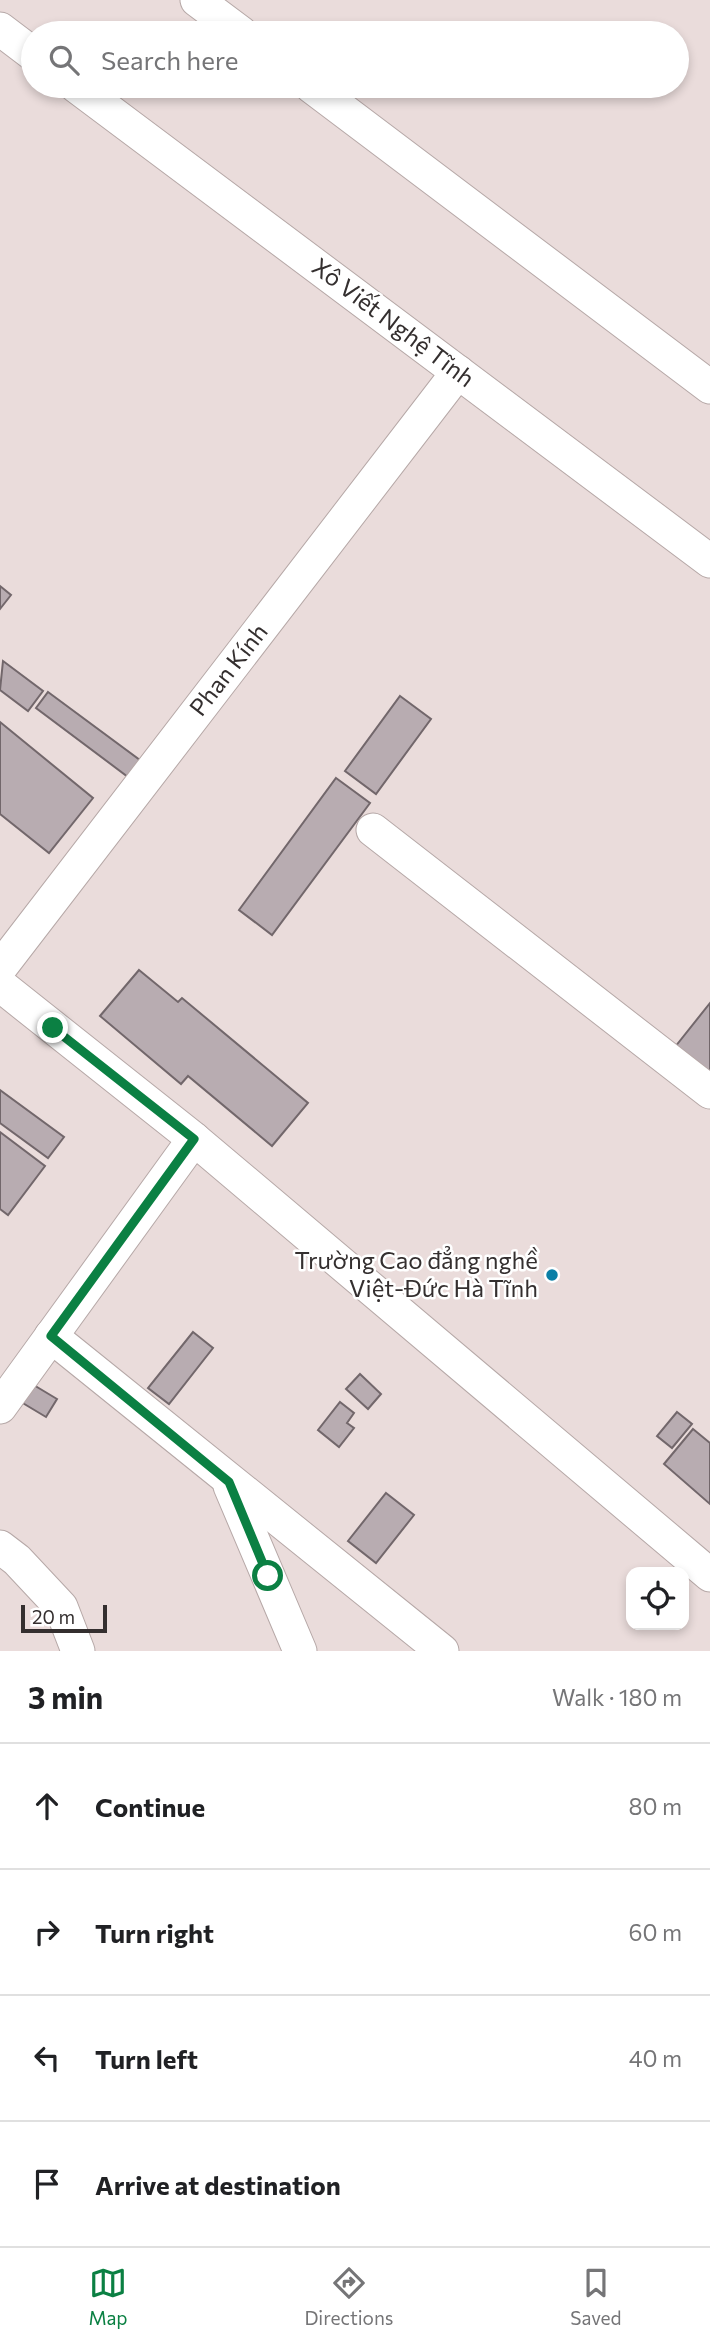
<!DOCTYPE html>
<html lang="en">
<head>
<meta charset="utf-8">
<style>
  body { margin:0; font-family:Commissioner,sans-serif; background:#f2f2f2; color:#202124 }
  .controls { position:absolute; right:21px; bottom:21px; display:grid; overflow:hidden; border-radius:14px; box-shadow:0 4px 10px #0003 }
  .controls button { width:63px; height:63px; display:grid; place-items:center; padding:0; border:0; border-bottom:2px solid #e0e0e0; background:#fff; color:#202124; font:35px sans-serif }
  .scale { position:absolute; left:21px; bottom:18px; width:86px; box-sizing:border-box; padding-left:7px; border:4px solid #342f2f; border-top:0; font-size:19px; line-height:24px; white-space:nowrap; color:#342f2f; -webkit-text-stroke:5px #fff; paint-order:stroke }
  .stop { position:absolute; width:21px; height:21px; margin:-16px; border:5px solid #0b8043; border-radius:50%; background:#fff }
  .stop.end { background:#0b8043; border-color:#fff; box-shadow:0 2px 7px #0008 }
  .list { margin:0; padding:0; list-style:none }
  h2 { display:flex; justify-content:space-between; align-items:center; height:91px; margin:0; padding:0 28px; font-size:30px }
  h2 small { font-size:23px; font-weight:400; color:#757577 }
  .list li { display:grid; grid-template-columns:46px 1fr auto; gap:21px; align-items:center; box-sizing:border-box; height:126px; padding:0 28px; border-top:2px solid #e0e0e0 }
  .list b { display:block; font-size:26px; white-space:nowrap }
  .list em { font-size:23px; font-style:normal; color:#757577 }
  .icon { flex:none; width:38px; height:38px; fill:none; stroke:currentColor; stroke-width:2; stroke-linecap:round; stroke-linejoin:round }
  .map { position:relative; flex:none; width:710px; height:1651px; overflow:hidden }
  .search { position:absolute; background:#fff; box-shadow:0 4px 10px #0003; left:21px; right:21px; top:21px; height:77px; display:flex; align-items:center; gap:18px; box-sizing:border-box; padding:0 24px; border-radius:38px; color:#757577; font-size:26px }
  .sheet { height:595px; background:#fff }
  nav { display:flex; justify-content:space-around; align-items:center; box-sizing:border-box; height:98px; border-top:2px solid #e0e0e0; background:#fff; font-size:19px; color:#757577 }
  nav a { display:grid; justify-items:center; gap:4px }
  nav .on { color:#0b8043 }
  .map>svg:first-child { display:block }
</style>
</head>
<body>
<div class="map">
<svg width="710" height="1651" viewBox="0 0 710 1651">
  <rect width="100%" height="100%" fill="#eadcdb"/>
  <!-- building -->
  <g fill="#b8acb1" stroke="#72676b" stroke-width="2">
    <polygon points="0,586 11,595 0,609"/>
    <polygon points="3,661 43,691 28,711 0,690"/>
    <polygon points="48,692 148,766 136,783 36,708"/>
    <polygon points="400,696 431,719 376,794 345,771"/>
    <polygon points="0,722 93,798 49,853 0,814"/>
    <polygon points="336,778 370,803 272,935 239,910"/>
    <polygon points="139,970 178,1002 182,998 308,1103 272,1146 188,1076 181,1084 100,1016"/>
    <polygon points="710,1003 710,1075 675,1047"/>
    <polygon points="0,1090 64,1137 48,1158 0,1123"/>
    <polygon points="0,1132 45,1166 8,1215 0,1209"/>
    <polygon points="193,1332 213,1348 169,1404 148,1388"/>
    <polygon points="360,1374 381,1394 368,1409 346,1389"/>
    <polygon points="32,1384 57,1399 46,1417 21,1402"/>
    <polygon points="340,1402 354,1413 347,1423 354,1428 339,1447 318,1430"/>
    <polygon points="677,1412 692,1424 672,1448 657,1436"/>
    <polygon points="693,1429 710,1443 710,1504 664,1464"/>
    <polygon points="386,1493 414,1515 376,1563 348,1541"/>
  </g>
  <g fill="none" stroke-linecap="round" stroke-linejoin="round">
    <!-- minor casing -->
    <g stroke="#b6a8a7" stroke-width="35">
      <g id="minor">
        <polyline points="197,0 241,33"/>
        <polyline points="0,29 33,54"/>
        <polyline points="76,86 710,561"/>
        <polyline points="311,86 710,387"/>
        <polyline points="373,830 710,1092"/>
        <polyline points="0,968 458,372"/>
        <polyline points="0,985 194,1139 710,1575"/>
        <polyline points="51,1336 442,1651"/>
        <polyline points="0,1407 194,1139"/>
        <polyline points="230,1486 300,1651"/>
        <polyline points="0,1547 17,1560 61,1607 78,1651"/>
      </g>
    </g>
    <!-- minor -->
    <use href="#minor" stroke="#fff" stroke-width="33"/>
  </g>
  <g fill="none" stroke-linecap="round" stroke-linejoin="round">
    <!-- route -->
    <polyline stroke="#0b8043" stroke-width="9" points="53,1028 194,1139 51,1336 229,1482 268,1576"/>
  </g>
  <!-- markers -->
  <circle fill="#0a7fa6" stroke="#fff" stroke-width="2.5" cx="552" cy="1275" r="7"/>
  <g text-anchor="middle" stroke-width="5" stroke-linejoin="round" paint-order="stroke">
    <!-- street labels -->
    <g font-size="24" fill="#342f2f" stroke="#fff">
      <text transform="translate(393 323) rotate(37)" y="8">Xô Viết Nghệ Tĩnh</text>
      <text transform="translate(229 670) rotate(-52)" y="8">Phan Kính</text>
    </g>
    <!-- poi labels -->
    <g font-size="24" fill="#342f2f" stroke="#fff" text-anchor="end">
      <text x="538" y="1269">Trường Cao đẳng nghề<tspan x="538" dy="28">Việt-Đức Hà Tĩnh</tspan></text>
    </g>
  </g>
</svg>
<div class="controls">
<button><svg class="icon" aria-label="locate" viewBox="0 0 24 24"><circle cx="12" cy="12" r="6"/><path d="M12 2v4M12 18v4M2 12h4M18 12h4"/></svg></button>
</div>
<div class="scale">20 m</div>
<div class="stop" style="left:268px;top:1576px"></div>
<div class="stop end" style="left:53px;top:1028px"></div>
<div class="search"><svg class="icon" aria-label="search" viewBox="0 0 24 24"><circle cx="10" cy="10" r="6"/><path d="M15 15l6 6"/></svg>Search here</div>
</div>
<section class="sheet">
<h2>3 min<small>Walk · 180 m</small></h2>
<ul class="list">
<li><svg class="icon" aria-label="ahead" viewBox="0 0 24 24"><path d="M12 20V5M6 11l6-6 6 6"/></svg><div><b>Continue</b></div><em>80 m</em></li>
<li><svg class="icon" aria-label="right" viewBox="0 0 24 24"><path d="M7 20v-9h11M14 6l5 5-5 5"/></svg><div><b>Turn right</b></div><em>60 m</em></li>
<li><svg class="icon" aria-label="left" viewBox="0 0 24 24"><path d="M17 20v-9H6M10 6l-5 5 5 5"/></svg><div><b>Turn left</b></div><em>40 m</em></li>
<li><svg class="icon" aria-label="arrive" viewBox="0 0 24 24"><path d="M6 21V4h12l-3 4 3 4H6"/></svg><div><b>Arrive at destination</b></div></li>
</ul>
</section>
<nav>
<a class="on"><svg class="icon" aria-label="map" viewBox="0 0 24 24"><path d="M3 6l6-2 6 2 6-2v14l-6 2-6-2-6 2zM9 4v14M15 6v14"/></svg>Map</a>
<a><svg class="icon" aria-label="directions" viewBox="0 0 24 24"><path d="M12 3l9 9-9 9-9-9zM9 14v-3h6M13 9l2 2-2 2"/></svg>Directions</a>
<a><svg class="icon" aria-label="saved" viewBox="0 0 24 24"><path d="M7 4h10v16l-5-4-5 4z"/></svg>Saved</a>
</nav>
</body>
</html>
